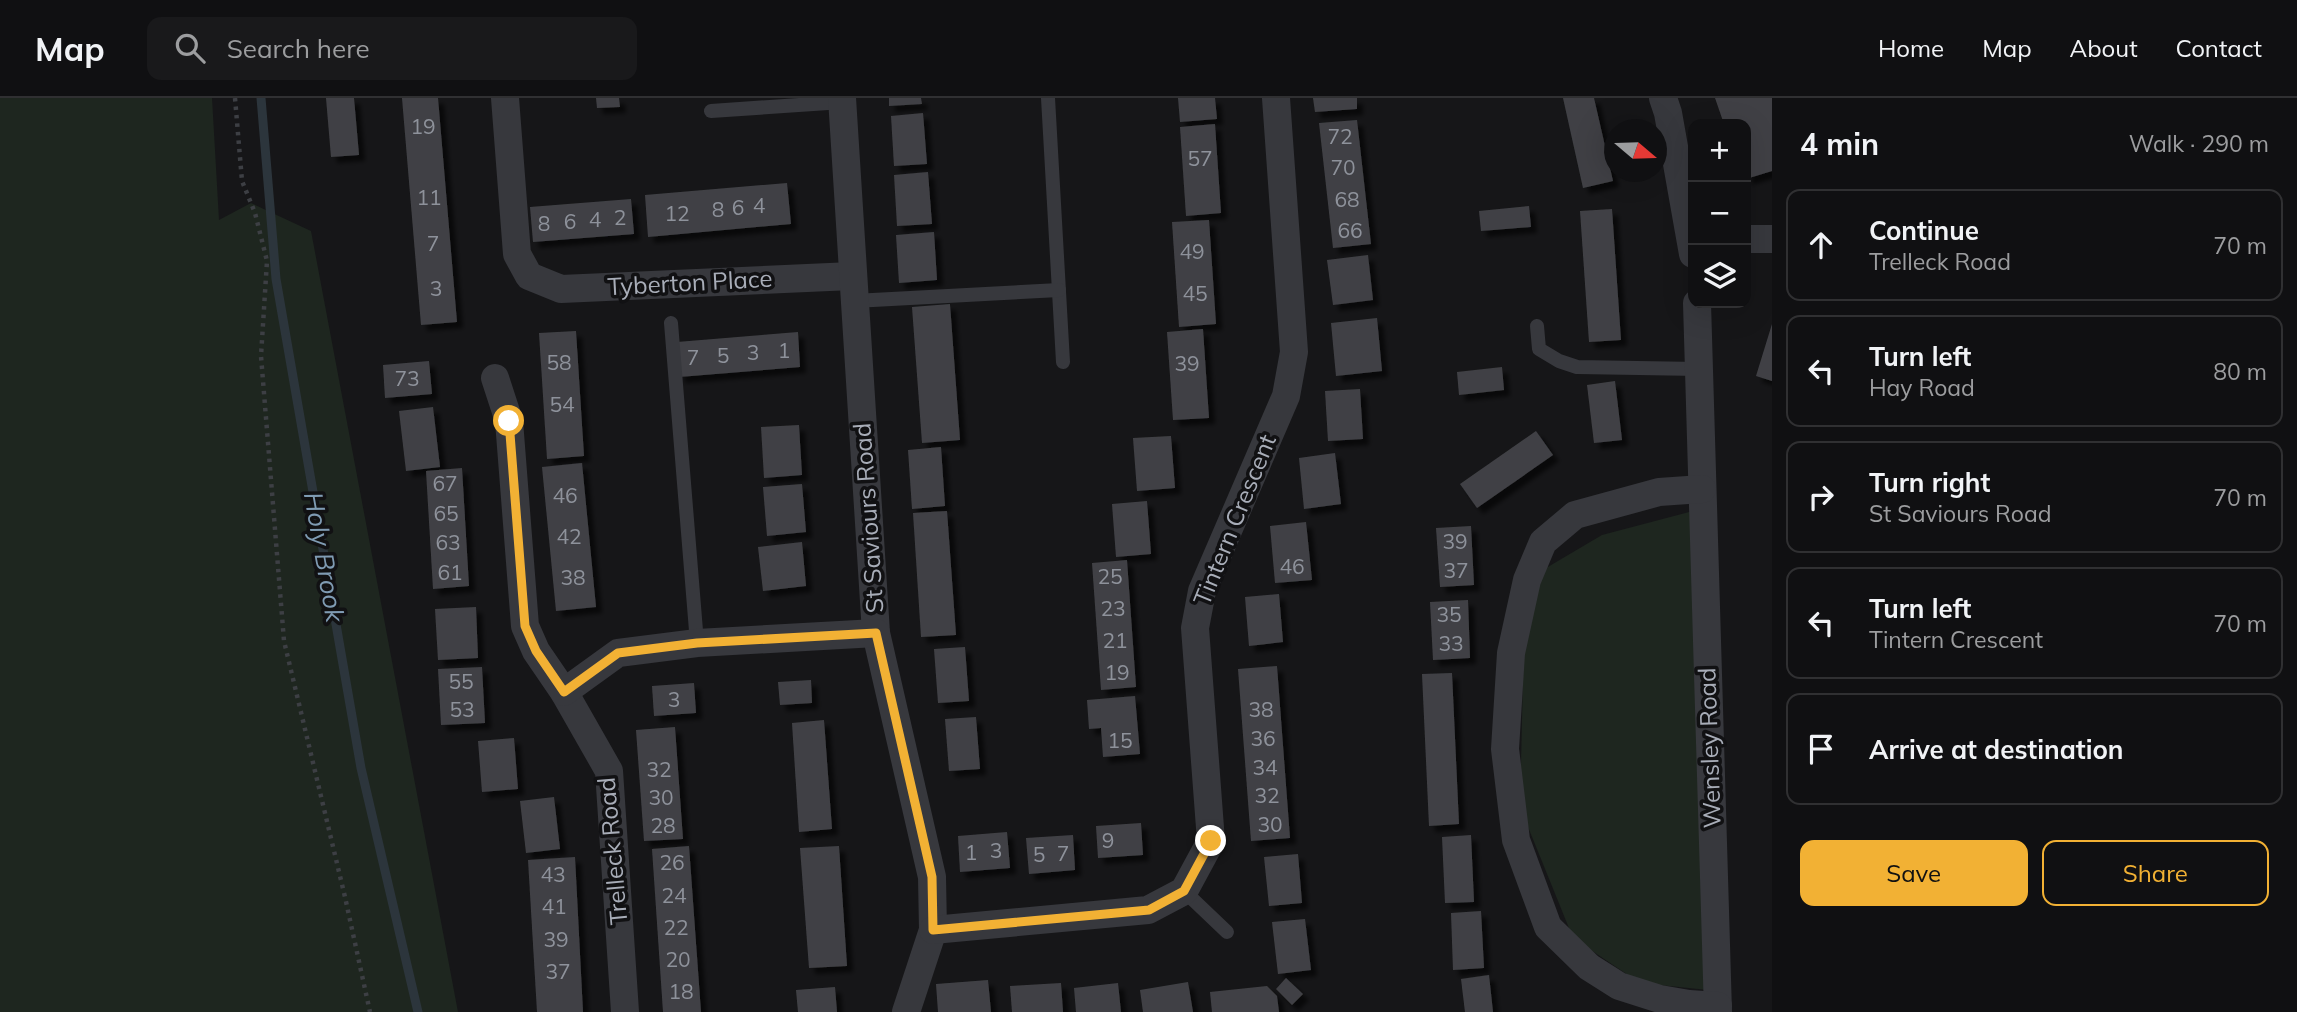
<!DOCTYPE html>
<html lang="en">
<head>
<meta charset="utf-8">
<style>
  body { margin:0; font-family:Mulish,sans-serif; background:#19191b; color:#f1f3f6 }
  .controls { position:absolute; right:21px; top:21px; display:grid; overflow:hidden; border-radius:14px; box-shadow:0 7px 28px #0002 }
  .controls button { width:63px; height:63px; display:grid; place-items:center; padding:0; border:0; border-bottom:2px solid #303032; background:#101012; color:#f1f3f6; font:35px sans-serif }
  .compass { position:absolute; left:1604px; top:21px; width:63px; height:63px; border-radius:50%; background:#101012; box-shadow:0 7px 28px #0002; rotate:109deg }
  .stop { position:absolute; width:21px; height:21px; margin:-16px; border:5px solid #f2b134; border-radius:50%; background:#fff }
  .stop.end { background:#f2b134; border-color:#fff; box-shadow:0 2px 7px #0008 }
  .list { margin:0; padding:0; list-style:none }
  h2 { display:flex; justify-content:space-between; align-items:center; height:91px; margin:0; padding:0 28px; font-size:30px }
  h2 small { font-size:23px; font-weight:400; color:#9c9d9f }
  .list li { display:grid; grid-template-columns:46px 1fr auto; gap:21px; align-items:center; box-sizing:border-box; height:112px; margin:0 14px 14px; padding:0 14px; border:2px solid #303032; border-radius:14px }
  .list b { display:block; font-size:26px; white-space:nowrap }
  .list p { margin:0; font-size:23px; white-space:nowrap; color:#9c9d9f }
  .list em { font-size:23px; font-style:normal; color:#9c9d9f }
  .actions { display:flex; gap:14px; padding:21px 28px }
  .actions a { flex:1; padding:16px 0; border:2px solid #f2b134; border-radius:14px; text-align:center; font-size:24px; color:#f2b134 }
  .actions .main { background:#f2b134; color:#111 }
  .icon { flex:none; width:38px; height:38px; fill:none; stroke:currentColor; stroke-width:2; stroke-linecap:round; stroke-linejoin:round }
  .map { position:relative; flex:none; width:1772px; height:914px; overflow:hidden }
  header { display:flex; align-items:center; gap:42px; box-sizing:border-box; height:98px; padding:0 35px; background:#101012; border-bottom:2px solid #303032 }
  header strong { font-size:33px }
  nav { display:flex; gap:38px; margin-inline-start:auto; font-size:24px }
  .search { width:490px; height:63px; background:#19191b; display:flex; align-items:center; gap:18px; box-sizing:border-box; padding:0 24px; border-radius:14px; color:#9c9d9f; font-size:26px }
  main { display:flex }
  aside { flex:1; background:#101012 }
  .map>svg:first-child { display:block }
</style>
</head>
<body>
<header>
<strong>Map</strong>
<div class="search"><svg class="icon" aria-label="search" viewBox="0 0 24 24"><circle cx="10" cy="10" r="6"/><path d="M15 15l6 6"/></svg>Search here</div>
<nav><a>Home</a><a>Map</a><a>About</a><a>Contact</a></nav>
</header>
<main>
<div class="map">
<svg width="1772" height="914" viewBox="0 0 1772 914">
  <defs>
    <filter id="shadow"><feDropShadow dx="6" dy="6" stdDeviation="2" flood-color="#0009"/></filter>
  </defs>
  <rect width="100%" height="100%" fill="#161618"/>
  <!-- green -->
  <g fill="#1e261f">
    <polygon points="0,0 212,0 219,122 251,105 311,133 458,914 0,914"/>
    <polygon points="1693,413 1708,892 1640,885 1573,840 1520,709 1524,536 1541,473 1602,437"/>
  </g>
  <g fill="none" stroke-linecap="round" stroke-linejoin="round">
    <!-- stream -->
    <polyline stroke="#2c353c" stroke-width="9" points="261,0 276,181 361,670 418,914"/>
  </g>
  <!-- building -->
  <g fill="#404145" filter="url(#shadow)">
    <polygon points="326,0 354,0 359,57 331,59"/>
    <polygon points="402,0 438,0 457,224 421,227"/>
    <polygon points="596,0 619,0 620,9 597,10"/>
    <polygon points="889,0 921,0 922,6 889,8"/>
    <polygon points="1178,0 1215,0 1217,21 1180,24"/>
    <polygon points="1313,0 1357,0 1357,11 1315,14"/>
    <polygon points="1563,0 1594,0 1613,83 1583,90"/>
    <polygon points="1715,0 1772,0 1772,73 1746,81 1746,26 1724,26"/>
    <polygon points="923,15 927,66 894,68 891,18"/>
    <polygon points="1357,22 1371,146 1333,150 1319,25"/>
    <polygon points="1215,26 1221,115 1186,118 1180,29"/>
    <polygon points="928,74 932,126 897,128 894,77"/>
    <polygon points="787,85 791,126 648,139 645,97"/>
    <polygon points="631,101 634,136 533,144 530,109"/>
    <polygon points="1529,108 1531,129 1481,133 1479,113"/>
    <polygon points="1612,111 1621,242 1589,244 1580,113"/>
    <polygon points="1209,122 1216,226 1179,229 1172,124"/>
    <polygon points="934,134 937,182 899,185 896,137"/>
    <polygon points="1368,157 1373,202 1333,207 1327,162"/>
    <polygon points="950,206 960,342 922,345 912,209"/>
    <polygon points="1377,220 1382,273 1336,278 1331,225"/>
    <polygon points="1772,226 1772,283 1756,278"/>
    <polygon points="1203,231 1209,320 1173,322 1167,234"/>
    <polygon points="576,233 584,358 547,361 539,235"/>
    <polygon points="798,234 800,269 679,279 677,244"/>
    <polygon points="429,263 432,296 385,300 383,267"/>
    <polygon points="1502,269 1504,292 1459,297 1457,274"/>
    <polygon points="1615,283 1622,342 1594,345 1587,287"/>
    <polygon points="1360,291 1363,341 1328,343 1325,293"/>
    <polygon points="433,309 440,369 406,373 399,313"/>
    <polygon points="799,327 802,377 764,380 761,329"/>
    <polygon points="1536,333 1553,357 1477,410 1460,386"/>
    <polygon points="1171,338 1175,390 1137,393 1133,340"/>
    <polygon points="941,349 945,408 912,411 908,352"/>
    <polygon points="1335,355 1341,406 1304,411 1299,360"/>
    <polygon points="582,365 596,509 556,513 542,369"/>
    <polygon points="462,370 469,488 433,491 426,373"/>
    <polygon points="802,386 806,434 767,438 763,389"/>
    <polygon points="1147,403 1151,456 1116,459 1112,406"/>
    <polygon points="947,413 956,537 921,539 913,415"/>
    <polygon points="1306,424 1312,482 1275,485 1270,428"/>
    <polygon points="1471,428 1474,487 1440,489 1436,430"/>
    <polygon points="802,444 806,488 763,493 758,449"/>
    <polygon points="1127,462 1136,589 1101,592 1092,465"/>
    <polygon points="1279,496 1283,544 1249,548 1245,499"/>
    <polygon points="1468,502 1470,560 1433,562 1430,504"/>
    <polygon points="476,509 478,560 438,562 435,511"/>
    <polygon points="965,549 969,603 938,605 934,551"/>
    <polygon points="1277,568 1290,740 1251,743 1238,571"/>
    <polygon points="482,569 485,625 441,627 438,571"/>
    <polygon points="1452,575 1459,726 1429,728 1422,576"/>
    <polygon points="811,582 812,605 780,607 778,584"/>
    <polygon points="694,585 696,615 654,618 652,588"/>
    <polygon points="1135,598 1140,656 1103,659 1101,630 1089,631 1087,602"/>
    <polygon points="976,619 980,671 949,673 945,621"/>
    <polygon points="824,622 832,731 799,734 792,625"/>
    <polygon points="675,629 683,741 644,743 636,632"/>
    <polygon points="514,640 518,691 482,694 478,643"/>
    <polygon points="554,699 560,751 526,755 520,703"/>
    <polygon points="1141,725 1143,757 1098,760 1096,728"/>
    <polygon points="1007,734 1010,770 960,774 958,738"/>
    <polygon points="1073,737 1075,772 1029,776 1026,740"/>
    <polygon points="1471,737 1474,804 1445,805 1442,739"/>
    <polygon points="689,748 701,914 663,914 652,751"/>
    <polygon points="839,748 847,868 809,870 800,750"/>
    <polygon points="1298,756 1302,805 1269,808 1264,759"/>
    <polygon points="575,759 583,914 537,914 528,762"/>
    <polygon points="1481,813 1484,870 1453,872 1451,815"/>
    <polygon points="1305,821 1311,872 1278,876 1272,824"/>
    <polygon points="1489,877 1493,914 1465,914 1461,881"/>
    <polygon points="1286,880 1303,896 1292,907 1276,891"/>
    <polygon points="988,882 991,914 938,914 936,886"/>
    <polygon points="1188,884 1193,914 1143,914 1140,892"/>
    <polygon points="1061,885 1063,914 1012,914 1010,888"/>
    <polygon points="1118,885 1121,914 1076,914 1074,890"/>
    <polygon points="1267,888 1277,898 1279,914 1212,914 1210,894"/>
    <polygon points="835,889 837,914 798,914 796,892"/>
  </g>
  <g fill="none" stroke-linecap="round" stroke-linejoin="round">
    <!-- path -->
    <polyline stroke="#3d3f44" stroke-width="4.5" stroke-dasharray="3.5 5" stroke-linecap="butt" points="235,0 242,83 255,115 267,163 261,258 284,543 345,799 370,914"/>
    <!-- service -->
    <g stroke="#37383d" stroke-width="14">
      <polyline points="1048,0 1063,264"/>
      <polyline points="711,13 843,4"/>
      <polyline points="854,203 1059,192"/>
      <polyline points="671,225 697,545"/>
      <polyline points="1537,228 1539,251 1559,263 1577,269 1699,271"/>
      <polyline points="1184,793 1227,834"/>
    </g>
    <!-- minor -->
    <g stroke="#37383d" stroke-width="28">
      <polyline points="505,0 517,156 529,178 561,191 852,178"/>
      <polyline points="842,0 876,535 932,779 933,832 906,914"/>
      <polyline points="1663,0 1668,15 1693,156"/>
      <polyline points="1746,141 1772,141"/>
      <polyline points="1697,205 1718,914"/>
      <polyline points="495,280 509,323 525,528 536,553 564,594 609,673 625,914"/>
      <polyline points="1702,391 1659,394 1575,417 1543,444 1527,482 1511,555 1505,651 1516,742 1548,829 1589,869 1619,888 1660,901 1689,906 1718,908"/>
      <polyline points="564,594 618,555 697,545 876,535"/>
      <polyline points="933,832 1148,812 1184,793 1211,743 1195,530 1202,493 1286,298 1294,254 1276,0"/>
    </g>
  </g>
  <g fill="none" stroke-linecap="round" stroke-linejoin="round">
    <!-- route -->
    <polyline stroke="#f2b134" stroke-width="9" points="509,323 525,528 536,553 564,594 618,555 697,545 876,535 932,779 933,832 1149,812 1184,793 1211,743"/>
  </g>
  <g text-anchor="middle" stroke-width="7" stroke-linejoin="round" paint-order="stroke">
    <!-- number labels -->
    <g font-size="21" fill="#8e929b">
      <text x="423" y="36">19</text>
      <text x="1340" y="46">72</text>
      <text x="1200" y="68">57</text>
      <text x="1343" y="77">70</text>
      <text x="429" y="107">11</text>
      <text x="1347" y="109">68</text>
      <text x="759" y="115">4</text>
      <text x="738" y="117">6</text>
      <text x="718" y="119">8</text>
      <text x="677" y="123">12</text>
      <text x="620" y="127">2</text>
      <text x="595" y="129">4</text>
      <text x="570" y="131">6</text>
      <text x="544" y="133">8</text>
      <text x="1350" y="140">66</text>
      <text x="433" y="153">7</text>
      <text x="1192" y="161">49</text>
      <text x="436" y="198">3</text>
      <text x="1195" y="203">45</text>
      <text x="784" y="260">1</text>
      <text x="753" y="262">3</text>
      <text x="723" y="265">5</text>
      <text x="693" y="267">7</text>
      <text x="559" y="272">58</text>
      <text x="1187" y="273">39</text>
      <text x="407" y="288">73</text>
      <text x="562" y="314">54</text>
      <text x="445" y="393">67</text>
      <text x="565" y="405">46</text>
      <text x="446" y="423">65</text>
      <text x="569" y="446">42</text>
      <text x="1455" y="451">39</text>
      <text x="448" y="452">63</text>
      <text x="1292" y="476">46</text>
      <text x="1456" y="480">37</text>
      <text x="450" y="482">61</text>
      <text x="1110" y="486">25</text>
      <text x="573" y="487">38</text>
      <text x="1113" y="518">23</text>
      <text x="1449" y="524">35</text>
      <text x="1115" y="550">21</text>
      <text x="1451" y="553">33</text>
      <text x="1117" y="582">19</text>
      <text x="461" y="591">55</text>
      <text x="674" y="609">3</text>
      <text x="462" y="619">53</text>
      <text x="1261" y="619">38</text>
      <text x="1263" y="648">36</text>
      <text x="1120" y="650">15</text>
      <text x="1265" y="677">34</text>
      <text x="659" y="679">32</text>
      <text x="1267" y="705">32</text>
      <text x="661" y="707">30</text>
      <text x="1270" y="734">30</text>
      <text x="663" y="735">28</text>
      <text x="1108" y="750">9</text>
      <text x="996" y="760">3</text>
      <text x="971" y="762">1</text>
      <text x="1063" y="763">7</text>
      <text x="1039" y="764">5</text>
      <text x="672" y="772">26</text>
      <text x="553" y="784">43</text>
      <text x="674" y="805">24</text>
      <text x="554" y="816">41</text>
      <text x="676" y="837">22</text>
      <text x="556" y="849">39</text>
      <text x="678" y="869">20</text>
      <text x="558" y="881">37</text>
      <text x="681" y="901">18</text>
    </g>
    <!-- street labels -->
    <g font-size="24" fill="#a8adb8" stroke="#111113">
      <text transform="translate(690 185) rotate(-3)" y="8">Tyberton Place</text>
      <text transform="translate(869 420) rotate(-94)" y="8">St Saviours Road</text>
      <text transform="translate(1235 422) rotate(-68)" y="8">Tintern Crescent</text>
      <text transform="translate(1710 650) rotate(-92)" y="8">Wensley Road</text>
      <text transform="translate(613 753) rotate(-95)" y="8">Trelleck Road</text>
    </g>
    <!-- water labels -->
    <g font-size="26" font-style="italic" fill="#7f9bb3" stroke="#111113">
      <text transform="translate(324 459) rotate(80)" y="9">Holy Brook</text>
    </g>
  </g>
</svg>
<div class="controls">
<button>+</button>
<button>−</button>
<button><svg class="icon" aria-label="layers" viewBox="0 0 24 24"><path d="M12 4l9 5-9 5-9-5zM3 14l9 5 9-5"/></svg></button>
</div>
<svg class="compass" viewBox="-18 -18 36 36"><path d="M0-13l5 13h-10z" fill="#e53935"/><path d="M0 13l5-13h-10z" fill="#9c9d9f"/></svg>
<div class="stop" style="left:509px;top:323px"></div>
<div class="stop end" style="left:1211px;top:743px"></div>
</div>
<aside>
<h2>4 min<small>Walk · 290 m</small></h2>
<ul class="list">
<li><svg class="icon" aria-label="ahead" viewBox="0 0 24 24"><path d="M12 20V5M6 11l6-6 6 6"/></svg><div><b>Continue</b><p>Trelleck Road</p></div><em>70 m</em></li>
<li><svg class="icon" aria-label="left" viewBox="0 0 24 24"><path d="M17 20v-9H6M10 6l-5 5 5 5"/></svg><div><b>Turn left</b><p>Hay Road</p></div><em>80 m</em></li>
<li><svg class="icon" aria-label="right" viewBox="0 0 24 24"><path d="M7 20v-9h11M14 6l5 5-5 5"/></svg><div><b>Turn right</b><p>St Saviours Road</p></div><em>70 m</em></li>
<li><svg class="icon" aria-label="left" viewBox="0 0 24 24"><path d="M17 20v-9H6M10 6l-5 5 5 5"/></svg><div><b>Turn left</b><p>Tintern Crescent</p></div><em>70 m</em></li>
<li><svg class="icon" aria-label="arrive" viewBox="0 0 24 24"><path d="M6 21V4h12l-3 4 3 4H6"/></svg><div><b>Arrive at destination</b></div></li>
</ul>
<div class="actions"><a class="main">Save</a><a>Share</a></div>
</aside>
</main>
</body>
</html>
